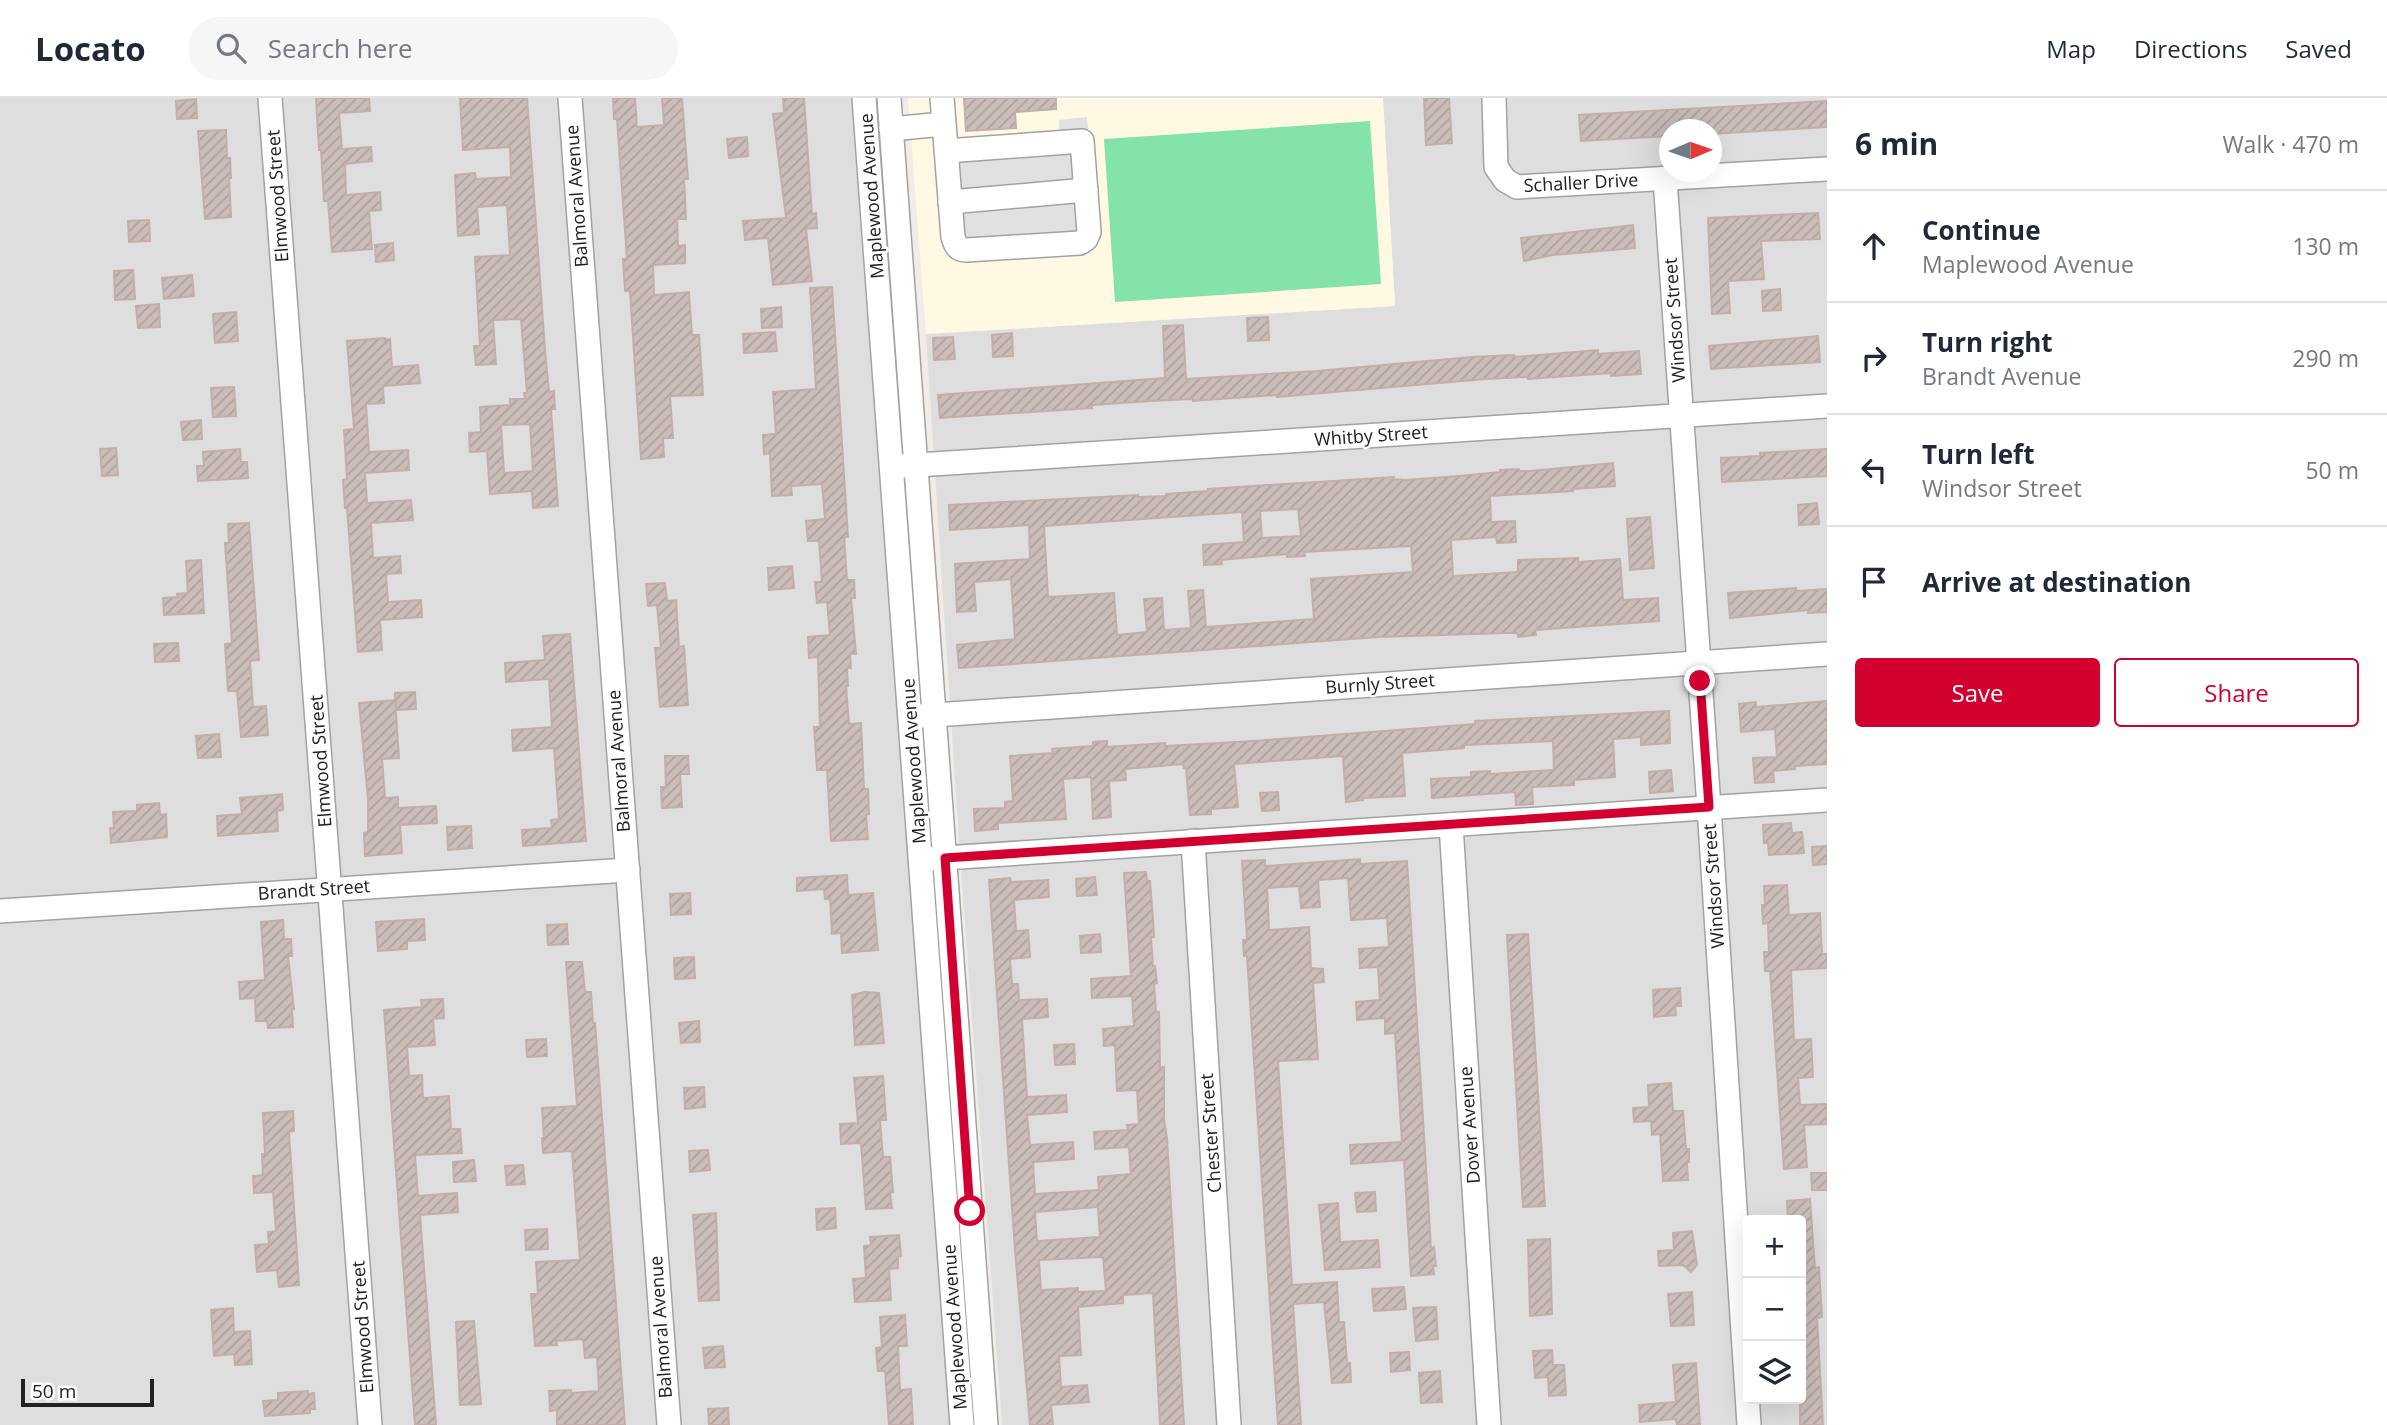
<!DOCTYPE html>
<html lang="en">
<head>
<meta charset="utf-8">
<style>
  body { margin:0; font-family:"Open Sans",sans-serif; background:#f6f6f7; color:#1f2937 }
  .controls { position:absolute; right:21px; bottom:21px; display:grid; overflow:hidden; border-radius:7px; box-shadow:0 7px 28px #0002 }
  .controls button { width:63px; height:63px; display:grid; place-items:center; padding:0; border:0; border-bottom:2px solid #e0e1e3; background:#fff; color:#1f2937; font:35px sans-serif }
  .compass { position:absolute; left:1659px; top:21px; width:63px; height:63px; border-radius:50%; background:#fff; box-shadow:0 7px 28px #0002; rotate:88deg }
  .scale { position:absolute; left:21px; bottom:18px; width:133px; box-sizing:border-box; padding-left:7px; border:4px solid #212121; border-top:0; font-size:19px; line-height:24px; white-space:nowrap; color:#212121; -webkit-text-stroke:5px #fff; paint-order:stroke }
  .stop { position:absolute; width:21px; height:21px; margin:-16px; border:5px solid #d2002f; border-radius:50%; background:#fff }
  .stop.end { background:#d2002f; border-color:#fff; box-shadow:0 2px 7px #0008 }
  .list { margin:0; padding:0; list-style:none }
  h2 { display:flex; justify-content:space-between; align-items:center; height:91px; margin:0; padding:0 28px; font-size:30px }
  h2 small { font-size:23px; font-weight:400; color:#747a83 }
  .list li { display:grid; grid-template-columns:46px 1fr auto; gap:21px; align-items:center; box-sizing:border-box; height:112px; padding:0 28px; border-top:2px solid #e0e1e3 }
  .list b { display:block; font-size:26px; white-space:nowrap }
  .list p { margin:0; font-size:23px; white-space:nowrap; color:#747a83 }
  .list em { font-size:23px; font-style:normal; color:#747a83 }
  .actions { display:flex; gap:14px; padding:21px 28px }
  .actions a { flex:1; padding:16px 0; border:2px solid #d2002f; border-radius:7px; text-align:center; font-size:24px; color:#d2002f }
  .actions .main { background:#d2002f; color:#fff }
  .icon { flex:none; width:38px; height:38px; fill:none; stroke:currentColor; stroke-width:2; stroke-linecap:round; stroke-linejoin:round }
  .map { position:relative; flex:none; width:1827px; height:1327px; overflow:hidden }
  header { display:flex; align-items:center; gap:42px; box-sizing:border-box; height:98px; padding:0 35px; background:#fff; border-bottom:2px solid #e0e1e3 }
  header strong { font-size:33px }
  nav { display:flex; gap:38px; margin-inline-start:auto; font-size:24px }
  .search { width:490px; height:63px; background:#f6f6f7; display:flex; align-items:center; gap:18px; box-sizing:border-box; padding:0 24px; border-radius:38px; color:#747a83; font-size:26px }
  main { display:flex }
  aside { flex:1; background:#fff }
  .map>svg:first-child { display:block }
</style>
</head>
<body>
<header>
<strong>Locato</strong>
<div class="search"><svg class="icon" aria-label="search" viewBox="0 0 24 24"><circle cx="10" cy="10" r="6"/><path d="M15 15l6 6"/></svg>Search here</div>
<nav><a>Map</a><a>Directions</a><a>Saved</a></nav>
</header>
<main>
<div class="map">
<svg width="1827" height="1327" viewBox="0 0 1827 1327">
  <defs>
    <pattern id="building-hatch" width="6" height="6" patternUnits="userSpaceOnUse" patternTransform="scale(1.75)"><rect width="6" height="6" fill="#cabdba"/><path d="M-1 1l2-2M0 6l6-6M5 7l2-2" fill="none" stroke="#ada2a0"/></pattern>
  </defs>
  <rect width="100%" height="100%" fill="#f1ece7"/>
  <!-- residential -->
  <g fill="#dfdede" fill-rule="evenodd">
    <polygon points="0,0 851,0 880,392 959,1327 0,1327"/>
    <path d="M1383,0h444v1327h-825l-43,-582 -33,-509 469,-28zM1670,32h42v42h-42zM1748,1122h53v179h-53z"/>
  </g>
  <!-- education -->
  <polygon fill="#fff9e3" points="908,0 1383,0 1395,208 926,236"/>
  <!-- pitch -->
  <polygon fill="#83e3a8" points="1370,23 1381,186 1115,204 1104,41"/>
  <!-- parking -->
  <polygon fill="#e1e1e1" points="1087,19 1097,131 964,161 938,47 1059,36 1059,22"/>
  <!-- building -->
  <g fill="url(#building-hatch)" stroke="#c4aea9" stroke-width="2" fill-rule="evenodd">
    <polygon points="316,0 369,0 370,13 339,15 342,51 371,49 372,63 345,66 346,97 380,94 381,112 369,113 372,151 332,154 328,103 324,103 321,52 319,52"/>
    <path d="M460,0h67l18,252 4,42 5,-1 1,18h-4l1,14 6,83 -25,2 -1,-17 -42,3 -3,-43 -17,1 -1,-19 12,-1 -1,-25 30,-2v-6h15l-1,-6h3l-6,-74 -28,1 3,44 -20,1 -2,-19h6l-5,-89 35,-2 -3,-50 -30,2 2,27 -21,2 -3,-61 20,-2 1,6 35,-2 -1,-30 -47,3zM530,326l3,47 -29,2 -3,-48z"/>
    <polygon points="613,0 635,0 637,29 664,27 662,0 682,0 688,81 684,81 686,121 677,121 678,148 685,147 685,165 653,167 654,197 689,194 692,237 699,237 703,297 670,298 673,340 663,340 664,359 641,361 630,193 625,193 623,161 627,161 617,21 614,21"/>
    <polygon points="783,0 804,0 812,116 816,115 817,130 806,131 812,183 773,187 768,140 745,142 743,123 786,120 773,16 784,15"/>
    <polygon points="964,0 1056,0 1056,11 1015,14 1016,30 966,33"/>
    <polygon points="1424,0 1449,0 1452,45 1426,47"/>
    <polygon points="196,1 197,20 177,21 176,3"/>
    <polygon points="1827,3 1827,29 1712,36 1712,32 1670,32 1670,38 1581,43 1579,17"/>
    <polygon points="226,32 227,60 230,60 231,80 229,80 231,119 205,121 198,33"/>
    <polygon points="747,39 748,58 729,60 727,41"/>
    <polygon points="1818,115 1820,141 1761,143 1764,181 1728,183 1730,215 1712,216 1708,120"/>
    <polygon points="149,122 150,143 129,144 128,123"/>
    <polygon points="1633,127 1635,150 1553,157 1524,163 1521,140"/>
    <polygon points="393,145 394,162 376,164 375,147"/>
    <polygon points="133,172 135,201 115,202 114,173"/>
    <polygon points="192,177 194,198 164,201 162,180"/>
    <polygon points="832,189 848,439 844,439 847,482 854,482 855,500 851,500 856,556 850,556 851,570 847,570 848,588 846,588 849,626 861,625 864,691 868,691 869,716 866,717 868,741 831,743 827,672 817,672 814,629 820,629 818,559 809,560 808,539 830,537 827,504 817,505 815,484 822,484 819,443 808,443 806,423 825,421 822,386 791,388 792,397 772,398 770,355 764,356 763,337 776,336 773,294 816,291 810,190"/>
    <polygon points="1780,191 1781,212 1763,213 1762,193"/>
    <polygon points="159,206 160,229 138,230 136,208"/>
    <polygon points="781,209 782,229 762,230 761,211"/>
    <polygon points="236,214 238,243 215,245 213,216"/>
    <polygon points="1268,219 1269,242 1248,243 1247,220"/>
    <polygon points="1183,227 1186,281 1317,273 1472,259 1514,257 1514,259 1598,252 1598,256 1639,253 1641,276 1611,278 1611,275 1528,281 1528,279 1486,281 1277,299 1277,297 1193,303 1193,301 1151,303 1092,307 1092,310 940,320 938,297 1165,280 1163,228"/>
    <polygon points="775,234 777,253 744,255 743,236"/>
    <polygon points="1012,235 1013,258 993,259 992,237"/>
    <polygon points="1818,238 1820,264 1711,271 1709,248"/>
    <polygon points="953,239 955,261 934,262 933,240"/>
    <polygon points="385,240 385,242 390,241 392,269 418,267 420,285 383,288 384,305 366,306 369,354 408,352 409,372 365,375 367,405 411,402 413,422 371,425 373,460 400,458 401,475 386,476 388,504 421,502 422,519 380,522 382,552 358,554 347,410 345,410 343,382 347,381 344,332 354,331 347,243"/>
    <polygon points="234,289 236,318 213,319 211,290"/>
    <polygon points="201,322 202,341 183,342 181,324"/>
    <polygon points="116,350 118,377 102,378 100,351"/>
    <polygon points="240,351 241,364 247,364 248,380 198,383 197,368 204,368 203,354"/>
    <polygon points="1827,351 1827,378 1722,384 1721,360 1760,358 1760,355"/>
    <path d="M1613,365l2,23 -42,3v2l-83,5 1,26 24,-1 1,21 -19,1 -1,-6 -45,3 2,36 65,-4v-12l60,-2v4l42,-3 3,41 35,-2 1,23 -124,9 1,5 -18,2v-4h-13l-126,4 -420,31 -2,-23 58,-6 -4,-60 -37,3 2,29 -19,1 -2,-48 75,-5 -1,-34 -79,5 -1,-25 189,-10v2l28,-1v-2l42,-3v-2l186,-12v2l11,1 54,-4 42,-4 -1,-2 19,-1 1,2h10zM1298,411l3,27 -39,2 -2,-27zM1242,414l2,30 -41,3 1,20 18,-1 -1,-4 66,-6v3l18,-1 -1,-4 107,-6 2,26 -102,7 3,40 -108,8 -3,-37 -15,1 3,37 -27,2 -2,-32 -18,1 3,33 -30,3 -3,-42 -66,4 -4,-71z"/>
    <polygon points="1817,405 1819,426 1799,427 1798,407"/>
    <polygon points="1650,419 1654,470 1630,472 1627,421"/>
    <polygon points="249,425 259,562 250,563 253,609 266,608 268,637 241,639 237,593 228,593 225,546 232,545 225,445 229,445 228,426"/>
    <polygon points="201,462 204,515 164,517 163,500 178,499 177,496 188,495 186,463"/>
    <polygon points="792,468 794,490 769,492 768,470"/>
    <polygon points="665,485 667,503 676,502 679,549 684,548 688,607 660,609 655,550 661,550 657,507 648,508 646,486"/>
    <polygon points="1796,490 1797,493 1827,491 1827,514 1808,515 1808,512 1730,520 1728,495"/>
    <polygon points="570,536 586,743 523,748 522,732 552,730 551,722 559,721 554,650 513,653 512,632 552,629 549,581 506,584 505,565 545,562 543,538"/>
    <polygon points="178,545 179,563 155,564 154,546"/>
    <polygon points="415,594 416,611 396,612 395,595"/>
    <polygon points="395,602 399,660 382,661 385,700 398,699 398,710 436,708 437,725 400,727 402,755 365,758 364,735 368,734 368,701 359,605"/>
    <polygon points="1827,603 1827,666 1795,668 1795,671 1773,673 1774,684 1755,685 1753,660 1777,659 1775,631 1741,634 1739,606 1756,604 1756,609"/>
    <polygon points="1669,613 1670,645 1641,647 1641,639 1613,641 1615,679 1574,682 1574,687 1532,689 1533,706 1516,707 1515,694 1432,700 1431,681 1471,679 1471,674 1490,673 1490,676 1554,672 1553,643 1464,647 1464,650 1402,655 1405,698 1363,700 1363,702 1346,704 1343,658 1234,666 1238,709 1211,711 1211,716 1190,717 1186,670 1184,670 1183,666 1125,671 1126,682 1109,683 1111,719 1093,721 1091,679 1063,681 1066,721 998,725 998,731 975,733 974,711 1005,710 1005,704 1013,703 1010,658 1053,655 1052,651 1093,648 1093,644 1107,643 1107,649 1165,645 1165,648 1254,643 1475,626 1475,623"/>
    <polygon points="219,636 221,659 198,660 196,638"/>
    <polygon points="665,658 688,658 689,676 680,676 682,709 662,710 661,689 666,689"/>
    <polygon points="1671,672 1673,693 1650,695 1649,674"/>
    <polygon points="1278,694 1279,712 1262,713 1260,695"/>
    <polygon points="282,696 283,712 277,713 278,733 218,738 217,718 242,716 240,700"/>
    <polygon points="159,705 160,717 166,716 167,739 111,745 110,730 114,730 113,714 137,713 137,707"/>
    <polygon points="1791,725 1792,735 1802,734 1804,755 1769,757 1768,745 1764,745 1763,727"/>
    <polygon points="471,728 472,750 448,752 447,729"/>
    <polygon points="1827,748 1827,766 1813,767 1812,749"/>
    <polygon points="1360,761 1360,766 1407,763 1431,1150 1434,1149 1436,1168 1433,1168 1434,1176 1411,1178 1404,1062 1351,1066 1350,1047 1402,1044 1395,935 1385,936 1385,920 1357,922 1356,904 1380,902 1378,869 1360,870 1359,851 1389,849 1387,820 1351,822 1348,780 1318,782 1320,809 1301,810 1299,788 1267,790 1269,832 1309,829 1311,870 1323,871 1324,884 1313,885 1318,961 1278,963 1292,1187 1337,1184 1339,1224 1344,1224 1347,1265 1350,1265 1351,1284 1332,1285 1324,1204 1293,1206 1301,1327 1278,1327 1247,858 1244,858 1243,842 1247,842 1242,763 1265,762 1265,768"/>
    <path d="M1146,774l1,9h3l3,38 1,18h-3l2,29h2l2,17 -3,1 2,28h3l1,56 4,-1v53l3,18 17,287h-24l-7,-132 -30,2v8l-45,4 3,48 -22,1 2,31 26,-2 2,17 -38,3 2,20h-23l-15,-175 -26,-370 21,-2 1,4 37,-2 1,17 -35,3 2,31 12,-1 2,27 -20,2 2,25h6l1,16 28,-1 1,18 -26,2 5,78 39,-2 1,17 -40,3 3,30 43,-3 1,17 -41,3 2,32 64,-4 -1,-13 33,-3 -2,-27 -34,2 -1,-17 34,-2 -1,-5 12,-1 -2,-34 -20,1 -2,-46 -11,1 -1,-17 31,-3 -2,-30 -40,2 -1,-19 40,-3 -7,-103zM1098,1109l2,30 -63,4 -2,-29zM1103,1159l3,34 -28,1v-4l-37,2 -2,-30z"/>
    <polygon points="847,777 848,797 873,795 878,852 842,855 841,835 832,836 830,801 825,801 824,791 797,793 797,780"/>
    <polygon points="1095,779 1097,797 1077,798 1076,781"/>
    <polygon points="1787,787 1789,817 1820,815 1822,856 1827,856 1827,870 1791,872 1794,942 1811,941 1813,979 1798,980 1800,1007 1827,1006 1827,1026 1804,1027 1807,1069 1784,1071 1770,873 1765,873 1764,854 1769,854 1768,825 1763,826 1762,807 1765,807 1764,788"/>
    <polygon points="690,795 691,816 671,817 670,796"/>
    <polygon points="424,821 425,842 407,843 407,851 378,853 376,824"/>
    <polygon points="283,822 284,841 291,841 292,858 288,858 294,911 292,911 293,929 268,930 267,923 256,923 255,900 240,901 239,884 265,882 261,824"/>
    <polygon points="567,826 568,846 548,847 547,827"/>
    <polygon points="1100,836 1101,854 1081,855 1080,838"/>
    <polygon points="1528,836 1545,1108 1523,1109 1507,837"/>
    <polygon points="694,859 695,880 675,881 674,860"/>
    <polygon points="566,864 582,864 585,894 591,894 593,925 595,925 625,1327 557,1327 557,1312 550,1313 549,1293 571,1292 571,1295 599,1293 597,1259 585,1260 583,1241 556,1243 557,1247 535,1248 531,1196 538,1196 536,1164 580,1162 572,1053 543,1055 542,1040 544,1040 542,1010 577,1008"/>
    <polygon points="1680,890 1681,908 1675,908 1676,917 1654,919 1653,892"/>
    <polygon points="865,894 879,895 884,945 855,947 852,897"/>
    <polygon points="443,901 444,920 433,921 435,947 407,949 409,978 422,977 423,1000 449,998 451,1031 460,1031 462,1055 415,1057 418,1098 457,1095 458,1114 420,1117 436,1327 415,1327 384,912 422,909 421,902"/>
    <polygon points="699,923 700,944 681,945 679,925"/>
    <polygon points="546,941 547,958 527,959 526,942"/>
    <polygon points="1074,946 1075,966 1055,967 1054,947"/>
    <polygon points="883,978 886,1022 880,1022 883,1059 890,1059 893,1094 890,1095 892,1110 866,1111 861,1045 841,1046 840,1026 858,1025 854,980"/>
    <polygon points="1671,985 1673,1013 1683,1013 1686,1051 1689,1051 1689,1064 1687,1064 1688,1082 1663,1083 1660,1036 1652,1037 1651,1023 1634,1024 1633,1010 1649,1009 1648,987"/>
    <polygon points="704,989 705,1009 685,1011 684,990"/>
    <polygon points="293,1013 294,1033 289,1034 299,1187 279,1189 277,1172 257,1174 255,1147 269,1146 268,1134 276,1133 273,1094 254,1095 253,1078 263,1077 262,1056 265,1056 263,1015"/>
    <polygon points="708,1052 710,1072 690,1074 689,1053"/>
    <polygon points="474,1062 476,1083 454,1084 453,1064"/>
    <polygon points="523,1067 525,1086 507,1087 505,1068"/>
    <polygon points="1811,1075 1827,1075 1827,1092 1812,1092"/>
    <polygon points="1375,1094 1376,1113 1357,1114 1355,1095"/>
    <polygon points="1810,1101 1815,1170 1819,1169 1822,1219 1817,1220 1823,1327 1800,1327 1801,1122 1788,1122 1787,1103"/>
    <polygon points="1338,1105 1340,1144 1378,1142 1380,1169 1325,1172 1319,1107"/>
    <polygon points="835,1110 836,1130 817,1132 816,1111"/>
    <polygon points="716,1115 719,1202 699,1203 693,1117"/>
    <polygon points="547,1131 548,1151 526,1152 525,1132"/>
    <polygon points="1692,1133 1697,1167 1691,1174 1683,1167 1659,1168 1658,1153 1674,1152 1673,1135"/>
    <polygon points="899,1137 901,1158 898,1159 898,1170 889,1171 891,1202 855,1204 853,1181 866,1180 864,1148 871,1147 870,1139"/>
    <polygon points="1550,1141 1552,1216 1530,1218 1528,1142"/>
    <polygon points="1404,1189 1406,1211 1374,1213 1372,1191"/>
    <polygon points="1692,1194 1694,1227 1671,1228 1668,1196"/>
    <polygon points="1436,1209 1438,1241 1416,1243 1413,1210"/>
    <polygon points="233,1210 234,1234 250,1233 252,1266 235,1267 234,1256 214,1258 211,1212"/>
    <polygon points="905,1217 907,1248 898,1248 900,1292 911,1291 913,1327 889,1327 885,1273 878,1273 876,1250 882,1249 880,1219"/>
    <polygon points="474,1223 481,1306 460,1307 456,1224"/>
    <polygon points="723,1248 725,1269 705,1270 703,1250"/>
    <polygon points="1552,1252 1553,1267 1564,1267 1566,1297 1549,1298 1548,1279 1535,1280 1533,1253"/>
    <polygon points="1409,1254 1410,1272 1391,1274 1390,1255"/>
    <polygon points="1696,1265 1700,1327 1677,1327 1676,1321 1640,1324 1639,1307 1676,1304 1673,1267"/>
    <polygon points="1440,1273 1442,1304 1421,1305 1419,1275"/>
    <polygon points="308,1293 308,1296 314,1295 315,1311 310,1311 310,1315 265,1318 263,1303 278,1302 278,1295"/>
    <polygon points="728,1310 729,1327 709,1327 708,1311"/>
  </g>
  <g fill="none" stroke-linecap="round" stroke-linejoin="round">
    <!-- minor casing -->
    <g stroke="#a2a2a2" stroke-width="26">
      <g id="minor">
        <polyline points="270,0 370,1327"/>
        <polyline points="570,0 669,1327"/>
        <polyline points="864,0 962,1327"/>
        <polyline points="889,0 986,1327"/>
        <path d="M942,0l11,139c3,9 4,13 14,13l113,-7 6,-4 3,-7 -7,-91 -136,10"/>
        <polyline points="1494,0 1496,69 1505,82 1517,89 1827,71"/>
        <polyline points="891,31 943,26"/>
        <polyline points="1665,81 1709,709 1749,1327"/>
        <polyline points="950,104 1086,92"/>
        <polyline points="902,368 1827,308"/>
        <polyline points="920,618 1827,556"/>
        <polyline points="1451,727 1489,1327"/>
        <polyline points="1193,743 1229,1327"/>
        <polyline points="929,761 1827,702"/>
        <polyline points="0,813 628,772"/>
      </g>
    </g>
    <!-- minor -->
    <use href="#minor" stroke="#fff" stroke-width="23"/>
  </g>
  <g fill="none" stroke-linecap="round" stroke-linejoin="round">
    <!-- route -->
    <polyline stroke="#d2002f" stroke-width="9" points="970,1113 945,760 1709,709 1700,583"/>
  </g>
  <g text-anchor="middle" stroke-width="5" stroke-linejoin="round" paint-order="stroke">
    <!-- street labels -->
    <g font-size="18" fill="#212121" stroke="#fff">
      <text transform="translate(1581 85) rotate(-3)" y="6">Schaller Drive</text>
      <text transform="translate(278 98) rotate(-94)" y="6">Elmwood Street</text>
      <text transform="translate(577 98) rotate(-94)" y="6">Balmoral Avenue</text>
      <text transform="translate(872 98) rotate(-94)" y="6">Maplewood Avenue</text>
      <text transform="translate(1675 222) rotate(-94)" y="6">Windsor Street</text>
      <text transform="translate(1371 338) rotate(-4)" y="6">Whitby Street</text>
      <text transform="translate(1380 586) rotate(-4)" y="6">Burnly Street</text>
      <text transform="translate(321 663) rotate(-94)" y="6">Elmwood Street</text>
      <text transform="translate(619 663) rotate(-94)" y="6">Balmoral Avenue</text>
      <text transform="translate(914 663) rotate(-94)" y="6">Maplewood Avenue</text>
      <text transform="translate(1714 788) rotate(-94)" y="6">Windsor Street</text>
      <text transform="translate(314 792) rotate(-4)" y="6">Brandt Street</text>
      <text transform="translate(1470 1027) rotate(-94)" y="6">Dover Avenue</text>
      <text transform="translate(1211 1035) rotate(-94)" y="6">Chester Street</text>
      <text transform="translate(363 1229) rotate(-94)" y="6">Elmwood Street</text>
      <text transform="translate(661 1229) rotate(-94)" y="6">Balmoral Avenue</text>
      <text transform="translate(955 1229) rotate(-94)" y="6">Maplewood Avenue</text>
    </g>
  </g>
</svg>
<div class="controls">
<button>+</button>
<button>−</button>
<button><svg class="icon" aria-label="layers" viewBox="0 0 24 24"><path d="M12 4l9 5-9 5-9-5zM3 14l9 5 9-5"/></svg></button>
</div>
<svg class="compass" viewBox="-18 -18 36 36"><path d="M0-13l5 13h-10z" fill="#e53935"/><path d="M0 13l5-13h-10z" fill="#747a83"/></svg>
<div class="scale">50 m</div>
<div class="stop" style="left:970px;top:1113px"></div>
<div class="stop end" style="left:1700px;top:583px"></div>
</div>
<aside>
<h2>6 min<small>Walk · 470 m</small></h2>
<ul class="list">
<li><svg class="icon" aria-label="ahead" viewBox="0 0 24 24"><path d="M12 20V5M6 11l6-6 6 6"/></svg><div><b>Continue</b><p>Maplewood Avenue</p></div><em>130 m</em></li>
<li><svg class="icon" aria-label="right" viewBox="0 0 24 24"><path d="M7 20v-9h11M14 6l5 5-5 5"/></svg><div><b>Turn right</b><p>Brandt Avenue</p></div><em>290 m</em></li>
<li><svg class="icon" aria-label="left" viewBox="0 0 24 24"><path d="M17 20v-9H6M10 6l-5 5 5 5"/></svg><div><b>Turn left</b><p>Windsor Street</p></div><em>50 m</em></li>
<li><svg class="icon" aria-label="arrive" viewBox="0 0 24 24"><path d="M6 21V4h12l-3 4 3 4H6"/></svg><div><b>Arrive at destination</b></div></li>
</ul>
<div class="actions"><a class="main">Save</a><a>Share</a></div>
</aside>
</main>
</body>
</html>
